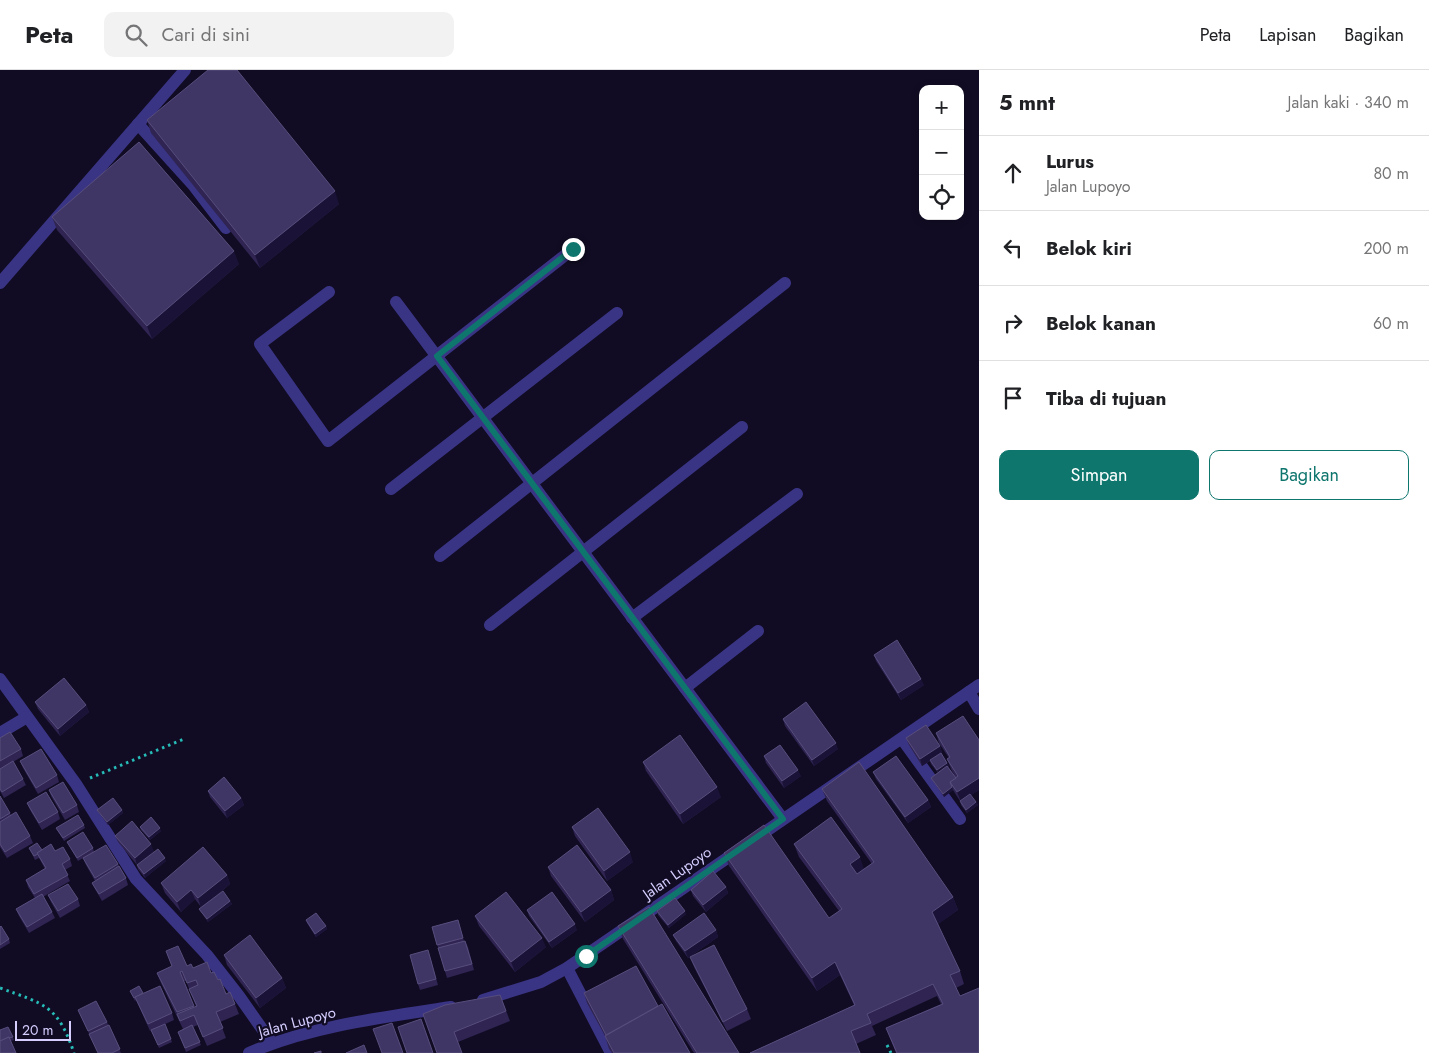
<!DOCTYPE html>
<html lang="id">
<head>
<meta charset="utf-8">
<style>
  body { margin:0; font-family:Jost,sans-serif; background:#f2f2f2; color:#202124 }
  .controls { position:absolute; right:15px; top:15px; display:grid; overflow:hidden; border-radius:10px; box-shadow:0 2px 8px #0003 }
  .controls button { width:45px; height:45px; display:grid; place-items:center; padding:0; border:0; border-bottom:1px solid #e0e0e0; background:#fff; color:#202124; font:25px sans-serif }
  .scale { position:absolute; left:15px; bottom:12px; width:56px; box-sizing:border-box; padding-left:5px; border:2px solid #d5ceff; border-top:0; font-size:14px; line-height:18px; white-space:nowrap; color:#d5ceff; -webkit-text-stroke:4px #110c23; paint-order:stroke }
  .stop { position:absolute; width:15px; height:15px; margin:-11px; border:4px solid #0f766e; border-radius:50%; background:#fff }
  .stop.end { background:#0f766e; border-color:#fff; box-shadow:0 1px 5px #0008 }
  .list { margin:0; padding:0; list-style:none }
  h2 { display:flex; justify-content:space-between; align-items:center; height:65px; margin:0; padding:0 20px; font-size:21px }
  h2 small { font-size:16px; font-weight:400; color:#757577 }
  .list li { display:grid; grid-template-columns:32px 1fr auto; gap:15px; align-items:center; box-sizing:border-box; height:75px; padding:0 20px; border-top:1px solid #e0e0e0 }
  .list b { display:block; font-size:19px; white-space:nowrap }
  .list p { margin:0; font-size:16px; white-space:nowrap; color:#757577 }
  .list em { font-size:16px; font-style:normal; color:#757577 }
  .actions { display:flex; gap:10px; padding:15px 20px }
  .actions a { flex:1; padding:11px 0; border:1px solid #0f766e; border-radius:10px; text-align:center; font-size:18px; color:#0f766e }
  .actions .main { background:#0f766e; color:#fff }
  .icon { flex:none; width:28px; height:28px; fill:none; stroke:currentColor; stroke-width:2; stroke-linecap:round; stroke-linejoin:round }
  .map { position:relative; flex:none; width:979px; height:983px; overflow:hidden }
  header { display:flex; align-items:center; gap:30px; box-sizing:border-box; height:70px; padding:0 25px; background:#fff; border-bottom:1px solid #e0e0e0 }
  header strong { font-size:24px }
  nav { display:flex; gap:28px; margin-inline-start:auto; font-size:18px }
  .search { width:350px; height:45px; background:#f2f2f2; display:flex; align-items:center; gap:12px; box-sizing:border-box; padding:0 18px; border-radius:10px; color:#757577; font-size:19px }
  main { display:flex }
  aside { flex:1; background:#fff }
  .map>svg:first-child { display:block }
</style>
</head>
<body>
<header>
<strong>Peta</strong>
<div class="search"><svg class="icon" aria-label="search" viewBox="0 0 24 24"><circle cx="10" cy="10" r="6"/><path d="M15 15l6 6"/></svg>Cari di sini</div>
<nav><a>Peta</a><a>Lapisan</a><a>Bagikan</a></nav>
</header>
<main>
<div class="map">
<svg width="979" height="983" viewBox="0 0 979 983">
  <rect width="100%" height="100%" fill="#110c23"/>
  <g fill="none" stroke-linecap="round" stroke-linejoin="round">
    <!-- path -->
    <g stroke="#26bbb7" stroke-width="3" stroke-dasharray="2.5 4" stroke-linecap="butt">
      <polyline points="90,708 184,669"/>
      <path d="M0,918c44,16 58,17 74,65"/>
      <polyline points="887,975 891,983"/>
    </g>
    <!-- minor -->
    <g stroke="#3a3485" stroke-width="12">
      <polyline points="138,54 194,116 226,158"/>
      <polyline points="0,213 185,0"/>
      <polyline points="329,222 260,274 328,371 573,179"/>
      <polyline points="396,232 783,749"/>
      <polyline points="391,419 617,243"/>
      <polyline points="440,486 785,213"/>
      <polyline points="632,548 797,424"/>
      <polyline points="490,555 742,357"/>
      <polyline points="0,609 76,714 136,809 207,885 239,926 272,973"/>
      <polyline points="685,618 758,561"/>
      <polyline points="969,622 979,639"/>
      <polyline points="0,663 27,647"/>
      <polyline points="902,669 960,749"/>
      <polyline points="567,898 611,983"/>
      <polyline points="483,930 541,912 567,898 979,615"/>
      <path d="M249,983c61,-27 136,-36 202,-46"/>
    </g>
  </g>
  <!-- wall -->
  <g fill="#2f2452" fill-rule="evenodd">
    <polygon points="147,50 339,134 260,198 151,63"/>
    <polygon points="52,147 239,194 152,269 57,160"/>
    <polygon points="874,585 924,615 901,630 876,591"/>
    <polygon points="35,632 86,635 89,642 60,666 38,639"/>
    <polygon points="783,649 838,679 814,696 785,656"/>
    <polygon points="936,663 979,720 971,725 978,735 967,743 961,735 960,731 953,720 944,727 933,711 931,708 938,703 931,694 930,691 922,696 909,675 906,668 940,676 942,683 941,683 949,696 948,697 956,708 951,699 947,689 949,688 939,673"/>
    <polygon points="0,668 21,679 23,686 13,692 23,709 26,715 4,728 0,721"/>
    <polygon points="764,686 801,706 784,718 766,693"/>
    <polygon points="20,691 57,705 59,712 38,724 23,698"/>
    <polygon points="643,692 721,727 683,754 646,701"/>
    <polygon points="873,702 928,730 931,737 908,753 876,709"/>
    <polygon points="822,719 953,827 958,840 938,854 960,901 964,914 956,918 979,983 896,983 886,958 941,934 937,926 872,956 876,965 856,974 750,983 854,935 840,905 817,921 729,796 724,783 829,848 839,841 799,787 794,774 864,799 872,794 827,731"/>
    <polygon points="49,720 77,735 79,742 65,750 51,726"/>
    <polygon points="208,721 241,728 244,735 227,748 210,727"/>
    <polygon points="0,726 11,745 30,766 33,773 7,788 0,777"/>
    <polygon points="27,733 58,742 60,749 42,760 30,740"/>
    <polygon points="97,740 122,740 123,743 108,755 99,743"/>
    <polygon points="84,755 85,758 64,771 56,758"/>
    <polygon points="140,757 161,761 150,770 141,760"/>
    <polygon points="572,757 633,792 607,811 575,766"/>
    <polygon points="115,766 154,781 137,795 118,772"/>
    <polygon points="67,772 93,778 94,782 118,794 126,808 128,815 102,831 95,819 92,813 95,811 86,795 83,788 90,784 78,791"/>
    <polygon points="29,778 55,781 70,789 72,796 65,800 70,811 43,827 52,842 55,848 29,863 19,846 16,839 35,828 28,817 26,810 45,799 39,788 35,790"/>
    <polygon points="166,791 145,808 138,799 137,795"/>
    <polygon points="548,797 611,820 614,830 585,852 551,806"/>
    <polygon points="227,805 230,814 216,826 230,831 232,834 208,852 201,842 199,839 201,837 195,829 181,842 165,823 161,813"/>
    <polygon points="726,817 728,823 706,842 693,826 691,820"/>
    <polygon points="48,825 78,829 80,836 60,848 51,832"/>
    <polygon points="527,840 577,860 552,878 529,846"/>
    <polygon points="657,841 686,844 669,858 658,845"/>
    <polygon points="475,846 546,877 515,902 479,856"/>
    <polygon points="306,850 326,856 327,859 316,867 307,853"/>
    <polygon points="458,850 464,871 465,871 468,877 474,900 447,908 432,857"/>
    <polygon points="618,856 739,983 694,983 623,869"/>
    <polygon points="0,857 9,869 10,873 0,879"/>
    <polygon points="716,860 718,867 688,888 676,871 673,865"/>
    <path d="M166,881l21,15 24,7 7,7 8,14 9,10 4,10 -19,8 6,16 -19,8 -9,-21 -5,2 8,18 -15,7 -8,-20 5,-3 -22,-46 -4,-10 15,-6zM184,911h2l10,25 -2,1z"/>
    <polygon points="224,885 282,908 286,918 260,938 227,895"/>
    <polygon points="430,886 438,915 420,920 418,914"/>
    <polygon points="690,887 747,939 751,949 727,961 694,897"/>
    <polygon points="130,921 143,924 172,943 174,950 161,956 165,954 172,972 159,978 151,960 150,961 136,930 135,931"/>
    <polygon points="584,923 658,936 690,983 612,983 609,979 605,966 587,933"/>
    <polygon points="500,925 510,951 458,972 423,944"/>
    <polygon points="78,940 107,952 121,983 98,983"/>
    <polygon points="8,957 14,970 11,971 0,983"/>
  </g>
  <!-- shaded-wall -->
  <g fill="#1b1337">
    <polygon points="335,121 339,134 260,198 255,185"/>
    <polygon points="234,181 239,194 152,269 147,256"/>
    <polygon points="921,609 924,615 901,630 898,623"/>
    <polygon points="86,635 89,642 60,666 58,659"/>
    <polygon points="836,673 838,679 814,696 812,690"/>
    <polygon points="940,676 942,683 922,696 920,689"/>
    <polygon points="947,693 949,696 938,703 937,700"/>
    <polygon points="798,700 801,706 784,718 782,711"/>
    <polygon points="979,708 979,720 961,732 957,722"/>
    <polygon points="717,717 721,727 683,754 680,744"/>
    <polygon points="952,717 953,720 944,727 943,724"/>
    <polygon points="241,728 244,735 227,748 225,741"/>
    <polygon points="928,730 931,737 908,753 905,747"/>
    <polygon points="976,732 978,735 967,743 966,740"/>
    <polygon points="122,740 123,743 108,755 107,752"/>
    <polygon points="160,758 161,761 150,770 149,767"/>
    <polygon points="151,774 154,781 137,795 135,788"/>
    <polygon points="630,782 633,792 607,811 604,801"/>
    <polygon points="860,787 864,799 854,806 850,794"/>
    <polygon points="165,788 166,791 145,808 144,804"/>
    <polygon points="227,805 230,814 201,838 198,828"/>
    <polygon points="726,817 728,823 706,842 703,835"/>
    <polygon points="191,820 195,829 181,842 177,832"/>
    <polygon points="611,820 614,830 585,852 581,842"/>
    <polygon points="953,827 958,840 937,855 932,842"/>
    <polygon points="230,831 232,834 208,852 207,849"/>
    <polygon points="685,841 686,844 669,858 668,855"/>
    <polygon points="575,854 577,860 552,878 549,872"/>
    <polygon points="326,856 327,859 316,867 315,864"/>
    <polygon points="716,860 718,867 688,888 685,881"/>
    <polygon points="542,868 546,877 515,902 511,892"/>
    <polygon points="835,892 840,905 817,921 812,908"/>
    <polygon points="282,908 286,918 260,938 256,928"/>
  </g>
  <!-- building -->
  <g fill="#403665" stroke="#584e7d">
    <polygon points="208,0 237,0 335,121 255,185 147,50"/>
    <polygon points="139,72 234,181 147,256 52,147"/>
    <polygon points="897,570 921,609 898,623 874,585"/>
    <polygon points="64,608 86,635 58,659 35,632"/>
    <polygon points="806,632 836,673 812,690 783,649"/>
    <polygon points="963,646 979,670 979,708 957,722 950,712 958,706 947,689 950,687 936,663"/>
    <polygon points="926,655 940,676 920,689 906,668"/>
    <polygon points="10,662 21,679 0,691 0,668"/>
    <polygon points="680,665 717,717 680,744 643,692"/>
    <polygon points="780,675 798,700 782,711 764,686"/>
    <polygon points="41,679 57,705 36,718 20,691"/>
    <polygon points="941,683 947,693 937,700 930,690"/>
    <polygon points="896,686 928,730 905,747 873,702"/>
    <polygon points="13,691 23,709 2,722 0,719 0,699"/>
    <polygon points="859,692 953,827 932,842 960,901 950,905 960,926 979,918 979,983 897,983 886,958 943,934 933,914 867,944 871,953 851,961 860,983 750,983 855,935 835,892 812,908 724,783 764,755 829,848 842,839 794,774 831,747 860,787 850,794 857,804 874,792 822,719"/>
    <polygon points="947,696 956,708 950,712 952,717 943,724 931,708"/>
    <polygon points="224,707 241,728 225,741 208,721"/>
    <polygon points="63,712 77,735 63,743 49,720"/>
    <polygon points="46,722 58,742 39,753 27,733"/>
    <polygon points="970,724 976,732 966,740 960,731"/>
    <polygon points="0,726 10,743 0,749"/>
    <polygon points="113,728 122,740 107,752 97,740"/>
    <polygon points="598,738 630,782 604,801 572,757"/>
    <polygon points="16,742 30,766 5,782 0,774 0,752"/>
    <polygon points="78,745 84,755 63,768 56,758"/>
    <polygon points="151,747 160,758 149,767 140,757"/>
    <polygon points="132,751 151,774 135,788 115,766"/>
    <polygon points="83,762 93,778 77,788 67,772"/>
    <polygon points="37,773 42,780 37,783 38,784 34,786 29,778"/>
    <polygon points="51,774 55,781 63,777 70,789 62,794 68,805 34,824 26,810 46,798 37,783"/>
    <polygon points="106,775 118,794 95,808 83,788"/>
    <polygon points="577,775 611,820 581,842 548,797"/>
    <polygon points="203,777 227,805 198,828 191,820 177,832 161,813"/>
    <polygon points="158,779 165,788 144,804 137,795"/>
    <polygon points="119,796 126,808 99,824 92,813"/>
    <polygon points="713,801 726,817 703,835 691,820"/>
    <polygon points="68,814 78,829 58,841 48,825"/>
    <polygon points="223,821 230,831 207,849 199,839"/>
    <polygon points="506,822 542,868 511,892 475,846"/>
    <polygon points="552,822 575,854 549,872 527,840"/>
    <polygon points="42,824 52,842 27,857 16,839"/>
    <polygon points="675,828 685,841 668,855 657,841"/>
    <polygon points="649,837 739,983 697,983 618,856"/>
    <polygon points="316,843 326,856 315,864 306,850"/>
    <polygon points="704,843 716,860 685,881 673,865"/>
    <polygon points="458,850 463,868 437,875 432,857"/>
    <polygon points="1,856 9,869 0,875 0,857"/>
    <polygon points="250,865 282,908 256,928 224,885"/>
    <polygon points="465,871 472,894 445,901 438,878"/>
    <polygon points="714,875 747,939 723,952 690,887"/>
    <polygon points="178,876 187,896 191,894 193,898 207,892 211,903 214,902 218,910 220,909 226,924 230,922 235,934 216,942 223,958 203,967 194,945 180,951 177,944 197,936 189,919 198,915 196,910 187,913 182,901 180,902 194,936 177,942 157,903 172,896 166,881"/>
    <polygon points="428,880 436,909 418,914 410,885"/>
    <polygon points="636,896 658,936 606,965 584,923"/>
    <polygon points="139,916 143,923 134,928 130,921"/>
    <polygon points="160,916 172,943 148,954 135,927"/>
    <polygon points="500,925 506,941 454,962 462,983 437,983 423,944 445,935"/>
    <polygon points="96,931 107,952 88,961 78,940"/>
    <polygon points="662,934 690,983 614,983 605,966"/>
    <polygon points="421,949 433,983 407,983 398,957"/>
    <polygon points="392,953 403,983 382,983 373,959"/>
    <polygon points="165,954 171,969 158,975 151,960"/>
    <polygon points="109,955 120,979 112,983 98,983 89,964"/>
    <polygon points="192,955 200,972 185,978 178,962"/>
    <polygon points="8,957 13,967 9,968 9,967 0,971 0,960"/>
    <polygon points="9,967 16,983 0,983 0,971"/>
    <polygon points="364,975 367,983 346,983"/>
    <polygon points="321,981 321,983 314,983"/>
  </g>
  <g fill="none" stroke-linecap="round" stroke-linejoin="round">
    <!-- route -->
    <polyline stroke="#0f766e" stroke-width="6" points="573,179 437,286 783,749 586,886"/>
  </g>
  <g text-anchor="middle" stroke-width="4.5" stroke-linejoin="round" paint-order="stroke">
    <!-- street labels -->
    <g font-size="15" fill="#d5ceff" stroke="#110c23">
      <text transform="translate(677 803) rotate(-35)" y="5">Jalan Lupoyo</text>
      <text transform="translate(297 952) rotate(-15)" y="5">Jalan Lupoyo</text>
    </g>
  </g>
</svg>
<div class="controls">
<button>+</button>
<button>−</button>
<button><svg class="icon" aria-label="locate" viewBox="0 0 24 24"><circle cx="12" cy="12" r="6"/><path d="M12 2v4M12 18v4M2 12h4M18 12h4"/></svg></button>
</div>
<div class="scale">20 m</div>
<div class="stop" style="left:586px;top:886px"></div>
<div class="stop end" style="left:573px;top:179px"></div>
</div>
<aside>
<h2>5 mnt<small>Jalan kaki · 340 m</small></h2>
<ul class="list">
<li><svg class="icon" aria-label="ahead" viewBox="0 0 24 24"><path d="M12 20V5M6 11l6-6 6 6"/></svg><div><b>Lurus</b><p>Jalan Lupoyo</p></div><em>80 m</em></li>
<li><svg class="icon" aria-label="left" viewBox="0 0 24 24"><path d="M17 20v-9H6M10 6l-5 5 5 5"/></svg><div><b>Belok kiri</b></div><em>200 m</em></li>
<li><svg class="icon" aria-label="right" viewBox="0 0 24 24"><path d="M7 20v-9h11M14 6l5 5-5 5"/></svg><div><b>Belok kanan</b></div><em>60 m</em></li>
<li><svg class="icon" aria-label="arrive" viewBox="0 0 24 24"><path d="M6 21V4h12l-3 4 3 4H6"/></svg><div><b>Tiba di tujuan</b></div></li>
</ul>
<div class="actions"><a class="main">Simpan</a><a>Bagikan</a></div>
</aside>
</main>
</body>
</html>
